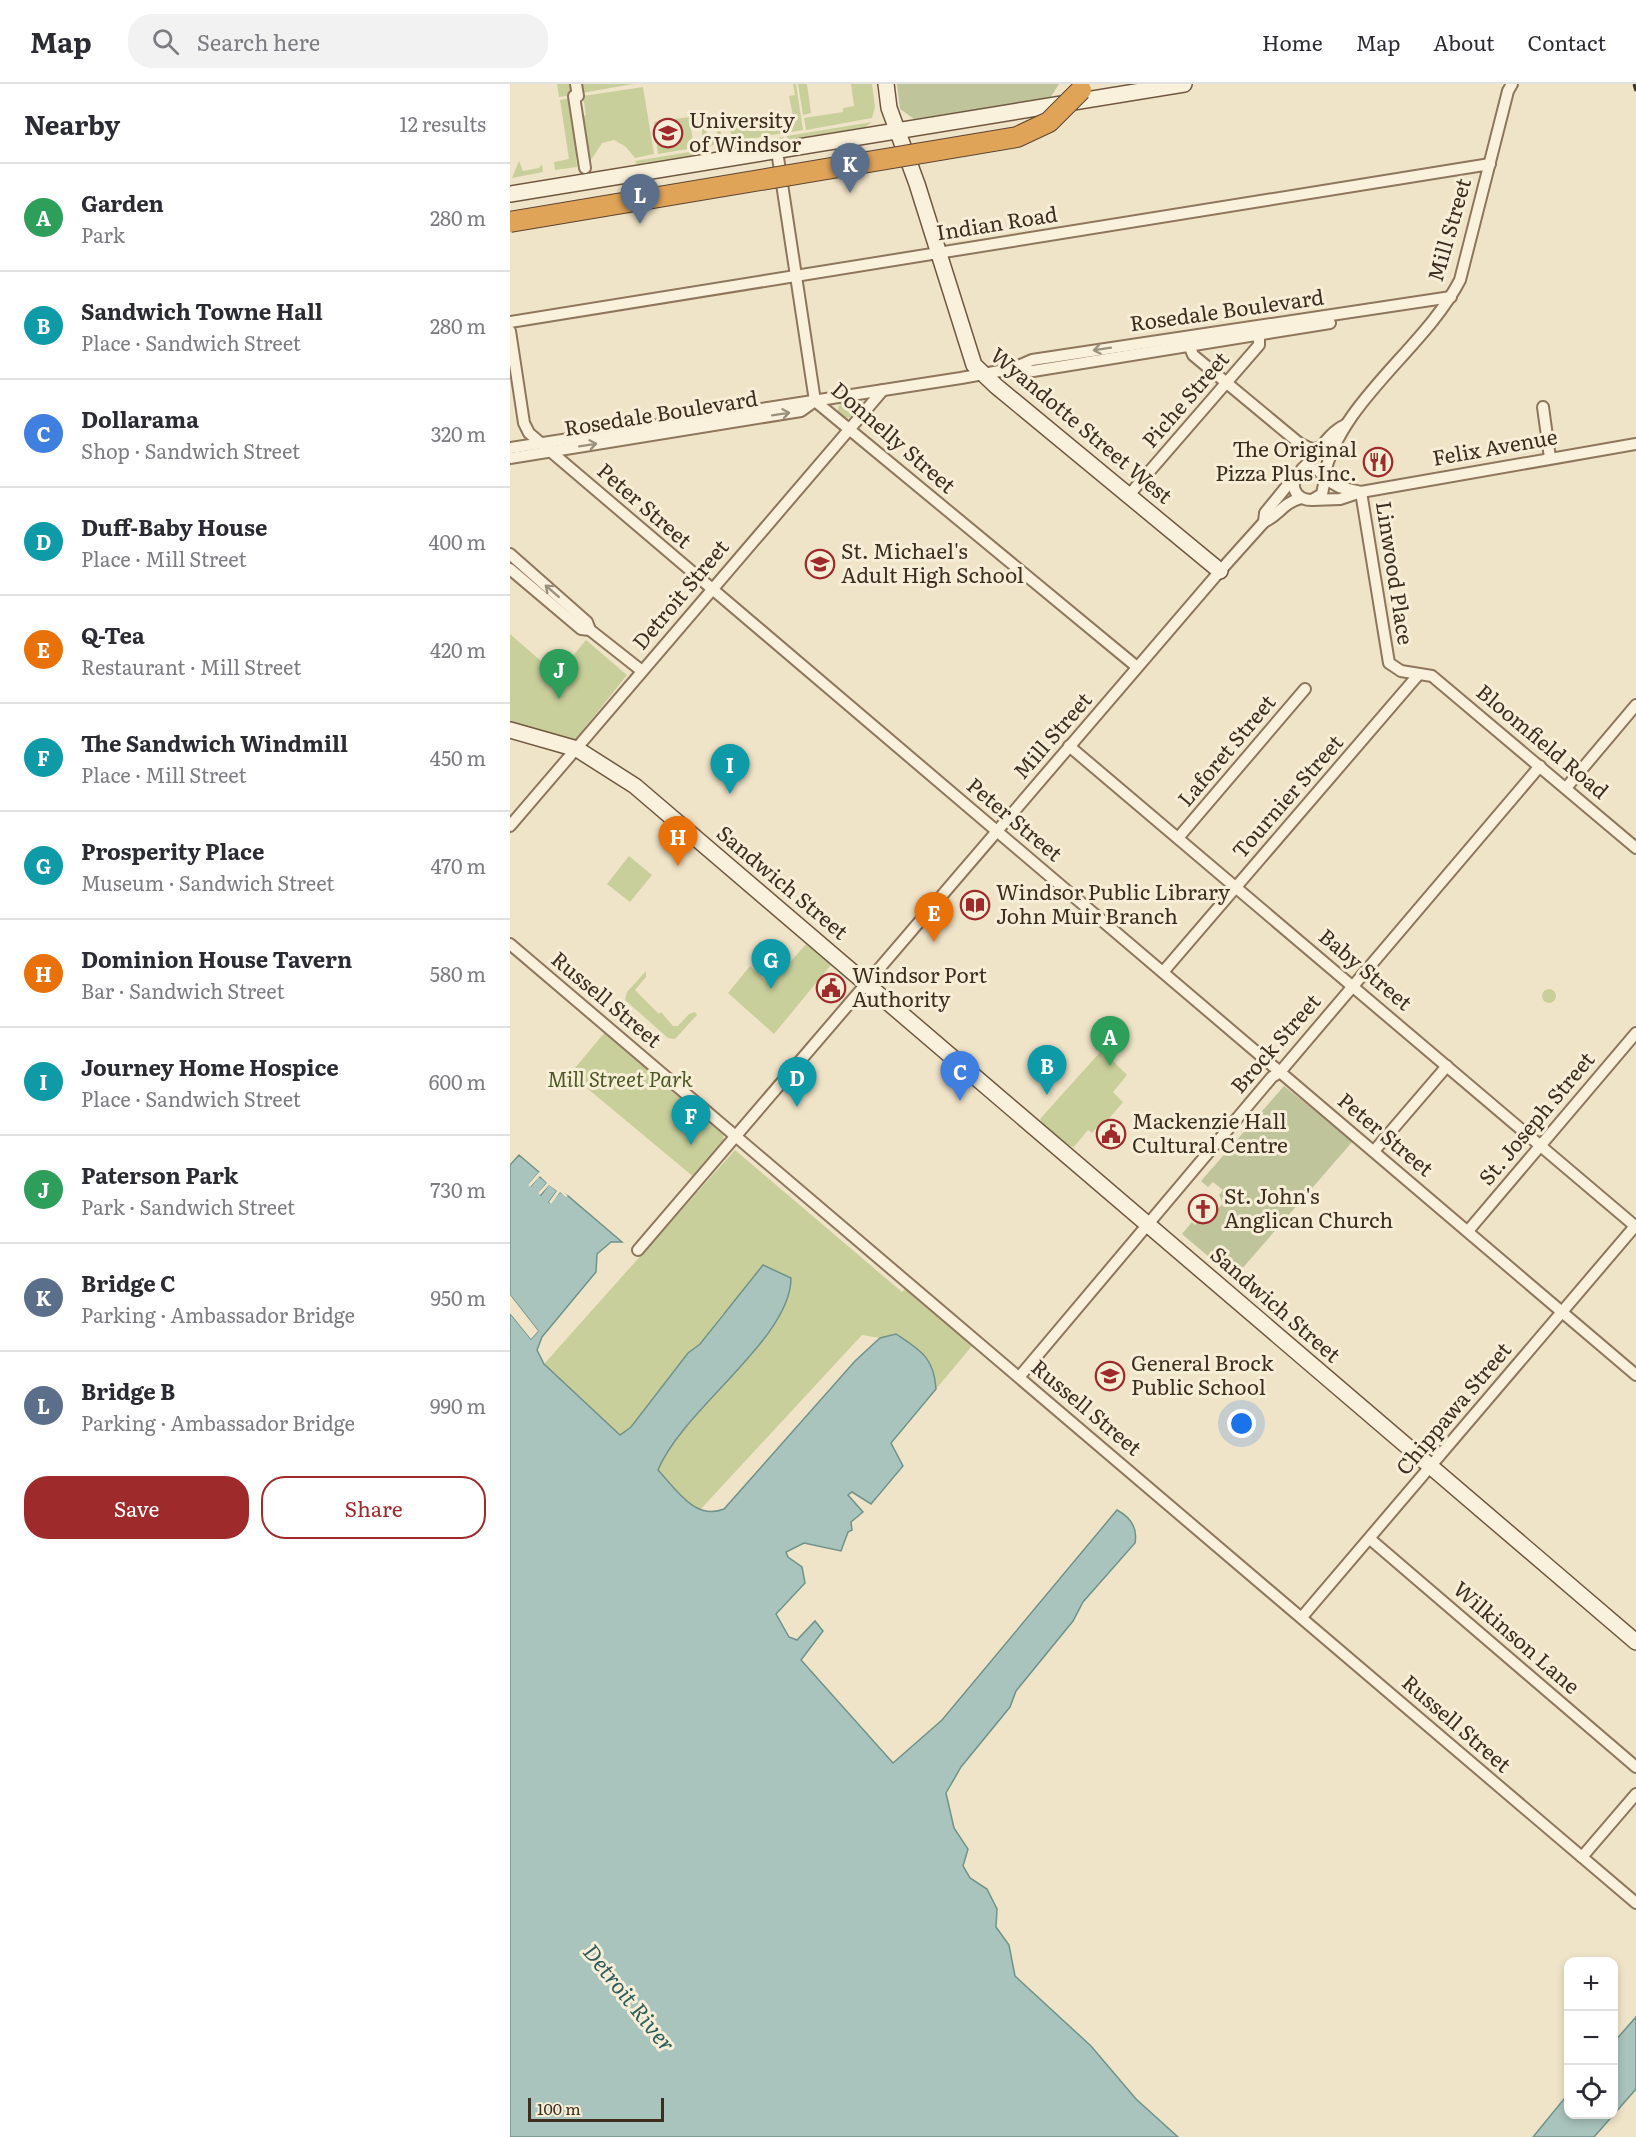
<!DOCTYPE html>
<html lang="en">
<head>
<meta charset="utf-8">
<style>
  body { margin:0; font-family:Literata,serif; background:#f2f2f3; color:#2b2b33 }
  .controls { position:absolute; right:18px; bottom:18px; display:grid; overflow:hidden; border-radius:12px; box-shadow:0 3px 9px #0003 }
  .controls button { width:54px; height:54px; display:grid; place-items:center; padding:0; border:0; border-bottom:2px solid #e1e1e2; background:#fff; color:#2b2b33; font:30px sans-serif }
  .scale { position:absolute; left:18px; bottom:15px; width:136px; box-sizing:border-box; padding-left:6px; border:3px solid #3d2e20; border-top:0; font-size:16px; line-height:21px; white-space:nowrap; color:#3d2e20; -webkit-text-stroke:4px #f7eed8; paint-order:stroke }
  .you { position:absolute; left:732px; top:1340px; width:21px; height:21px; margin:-15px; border:4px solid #fff; border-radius:50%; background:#1a73e8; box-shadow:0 0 0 9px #1a73e833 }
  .badge { display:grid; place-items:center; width:39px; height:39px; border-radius:50%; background:#9e2a2b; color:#fff; font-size:20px; font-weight:700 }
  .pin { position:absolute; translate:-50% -50px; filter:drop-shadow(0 2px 3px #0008) }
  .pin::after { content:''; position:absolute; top:32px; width:21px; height:18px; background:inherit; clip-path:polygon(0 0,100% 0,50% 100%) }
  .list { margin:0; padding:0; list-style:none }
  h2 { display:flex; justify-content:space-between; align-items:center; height:78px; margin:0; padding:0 24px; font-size:26px }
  h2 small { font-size:20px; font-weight:400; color:#7c7c81 }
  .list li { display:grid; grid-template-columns:39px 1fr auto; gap:18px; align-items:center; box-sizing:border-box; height:108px; padding:0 24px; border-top:2px solid #e1e1e2 }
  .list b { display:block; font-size:22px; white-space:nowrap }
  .list p { margin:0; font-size:20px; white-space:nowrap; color:#7c7c81 }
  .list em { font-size:20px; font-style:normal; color:#7c7c81 }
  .actions { display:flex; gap:12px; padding:18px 24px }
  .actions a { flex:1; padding:14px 0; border:2px solid #9e2a2b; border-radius:24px; text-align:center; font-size:21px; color:#9e2a2b }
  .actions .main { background:#9e2a2b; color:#fff }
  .icon { flex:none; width:33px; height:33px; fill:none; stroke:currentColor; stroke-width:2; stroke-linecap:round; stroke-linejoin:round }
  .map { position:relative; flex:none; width:1126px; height:2053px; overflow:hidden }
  header { display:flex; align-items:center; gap:36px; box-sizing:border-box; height:84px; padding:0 30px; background:#fff; border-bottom:2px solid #e1e1e2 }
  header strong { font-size:28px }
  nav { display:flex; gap:33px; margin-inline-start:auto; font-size:21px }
  .search { width:420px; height:54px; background:#f2f2f3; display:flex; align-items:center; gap:15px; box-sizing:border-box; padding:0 21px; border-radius:24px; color:#7c7c81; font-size:22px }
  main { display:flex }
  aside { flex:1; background:#fff }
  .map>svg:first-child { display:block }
</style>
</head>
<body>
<header>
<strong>Map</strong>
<div class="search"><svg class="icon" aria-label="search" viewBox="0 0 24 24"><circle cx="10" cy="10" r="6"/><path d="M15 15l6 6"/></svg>Search here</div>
<nav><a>Home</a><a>Map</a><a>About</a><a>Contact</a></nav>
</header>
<main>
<aside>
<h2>Nearby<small>12 results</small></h2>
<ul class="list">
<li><span class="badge" style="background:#2e9e5b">A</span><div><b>Garden</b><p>Park</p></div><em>280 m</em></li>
<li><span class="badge" style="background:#0f9aa8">B</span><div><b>Sandwich Towne Hall</b><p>Place · Sandwich Street</p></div><em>280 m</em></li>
<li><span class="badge" style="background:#3f7fe0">C</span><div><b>Dollarama</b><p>Shop · Sandwich Street</p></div><em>320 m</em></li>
<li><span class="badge" style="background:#0f9aa8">D</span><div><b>Duff-Baby House</b><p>Place · Mill Street</p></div><em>400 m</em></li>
<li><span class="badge" style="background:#e8710a">E</span><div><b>Q-Tea</b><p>Restaurant · Mill Street</p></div><em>420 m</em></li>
<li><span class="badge" style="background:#0f9aa8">F</span><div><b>The Sandwich Windmill</b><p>Place · Mill Street</p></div><em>450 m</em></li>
<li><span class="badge" style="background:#0f9aa8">G</span><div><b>Prosperity Place</b><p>Museum · Sandwich Street</p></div><em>470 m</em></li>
<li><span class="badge" style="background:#e8710a">H</span><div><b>Dominion House Tavern</b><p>Bar · Sandwich Street</p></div><em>580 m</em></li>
<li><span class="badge" style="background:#0f9aa8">I</span><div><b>Journey Home Hospice</b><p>Place · Sandwich Street</p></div><em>600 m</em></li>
<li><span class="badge" style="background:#2e9e5b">J</span><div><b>Paterson Park</b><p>Park · Sandwich Street</p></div><em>730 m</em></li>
<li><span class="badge" style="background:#5c6f8a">K</span><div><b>Bridge C</b><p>Parking · Ambassador Bridge</p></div><em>950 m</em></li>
<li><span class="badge" style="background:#5c6f8a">L</span><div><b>Bridge B</b><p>Parking · Ambassador Bridge</p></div><em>990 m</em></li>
</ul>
<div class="actions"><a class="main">Save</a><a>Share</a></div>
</aside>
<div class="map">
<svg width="1126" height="2053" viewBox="0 0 1126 2053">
  <rect width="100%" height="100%" fill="#f0e4c8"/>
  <!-- green -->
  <g fill="#c9cf9b">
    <polygon points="47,0 63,0 64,11 49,13"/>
    <polygon points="71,0 123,0 72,9"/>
    <polygon points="283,0 286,0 293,46 281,48 279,33 283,32 279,12 285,11"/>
    <polygon points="288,0 297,0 301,29 293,31"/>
    <polygon points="341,0 362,0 365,23 362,34 296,46 294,34 333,28 333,24 344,22"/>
    <polygon points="133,3 144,70 125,74 116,63 104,56 92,59 81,76 77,63 75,63 70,33 76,31 73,12"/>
    <polygon points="60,14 68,64 66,73 67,83 45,86 44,78 59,75 50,16"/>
    <polygon points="179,33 184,64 148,70 144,38"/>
    <polygon points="277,34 279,48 222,58 220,42 229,41 233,44 243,41 243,43 253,39 268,39"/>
    <polygon points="362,38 355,43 277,56 277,52"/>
    <polygon points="209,43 214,59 193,63 192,45 196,44 197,51 207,50"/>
    <polygon points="274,53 274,56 225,64 223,61"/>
    <polygon points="185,67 184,71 127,80 125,77"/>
    <polygon points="9,77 13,87 29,84 32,80 33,88 2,94"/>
    <circle cx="336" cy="326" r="8"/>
    <polygon points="0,550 47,591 76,556 117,591 66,655 60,656 0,639"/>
    <polygon points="119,772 142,791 120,818 97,800"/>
    <polygon points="296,860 321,881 264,950 218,909 240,882 260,901"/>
    <polygon points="136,887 136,893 125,906 149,930 151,928 163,942 168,942 179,930 185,928 187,931 165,955 158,954 115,916 117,908"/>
    <circle cx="1039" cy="912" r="7"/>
    <polygon points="95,948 213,1048 214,1059 185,1094 60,990"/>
    <polygon points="592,966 617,991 603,1008 613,1018 592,1043 589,1041 582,1049 578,1046 564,1063 555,1060 534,1043 530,1035"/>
    <path d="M225,1066l167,142 4,-4 66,58 -36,43 -1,-10 -39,-45 -16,4 -18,-3 -162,175 -11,-6 -31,-34c16,-39 49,-66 77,-97 12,-14 23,-29 35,-43l-47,-17 -23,31 -12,9 -57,74 -11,8 -76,-71z"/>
  </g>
  <!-- cemetery -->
  <g fill="#bfc49a">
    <polygon points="387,0 549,0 540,14 404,35 390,25"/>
    <polygon points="774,1002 843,1057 724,1194 672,1150 682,1138 685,1141 694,1131 699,1135 713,1119 709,1111 713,1106 703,1098 698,1103 691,1097"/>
  </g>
  <!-- water -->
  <g fill="#a9c4bc" stroke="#6f938a" stroke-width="1.5">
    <path d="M9,1071l20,17 -10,13 2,1 8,-10 8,7 -8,10 2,2 8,-11 8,7 -8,11 1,1 10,-11 8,4 54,46h-11l-14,12 -1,18 -54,65 -5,13 7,14 76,71 11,-8 57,-74 12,-9 63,-79 28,13c0,61 -108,131 -133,192 17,18 37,51 66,39l131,-148 25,-23 16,-4c24,16 38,23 40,55l-45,54 12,23 -32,38 -19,-12 -4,3 15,17 -12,10 1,8 -4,2 -7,19 -37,-8 -18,9 2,5 14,10 3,16 -29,31 13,23 8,3 18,-19 8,10 -22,29 92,103 49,-43 175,-210c13,7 21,17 18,33l-52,59 -10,19 -57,70 -6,16 -49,60 -15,26 8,35 14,21 -5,17 7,12 17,11 10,20 -1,18 13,18 6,31 76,70 45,53 42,38h-668v-824l21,26 7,-8 -28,-36v-130z"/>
    <polygon points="1126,1933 1126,2005 1084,2053 1023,2053 1058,2010 1058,2030 1104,2030 1104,1958"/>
  </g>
  <!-- pier -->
  <g fill="#f0e4c8">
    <polygon points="29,1088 58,1112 56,1113 50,1108 41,1120 39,1118 47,1107 39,1101 30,1111 28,1109 37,1099 30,1092 20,1103 18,1101"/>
    <polygon points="0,1211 28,1247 21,1255 0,1229 0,1226 21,1251 24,1247 0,1216"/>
  </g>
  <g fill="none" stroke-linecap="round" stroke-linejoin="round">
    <!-- street casing -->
    <g stroke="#8d765c" stroke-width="14">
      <g id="street">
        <polyline points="66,0 68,12 64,12 75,84"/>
        <polyline points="267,67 305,317 627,583"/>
        <polyline points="0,238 980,80"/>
        <polyline points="0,247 14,339 19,349 1126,1291"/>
        <polyline points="677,256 683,271 789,359 801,365 811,364"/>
        <polyline points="504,285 523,287 820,239"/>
        <polyline points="1033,323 1040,374"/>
        <polyline points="0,364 451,294 501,285 522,276 941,213"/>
        <polyline points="0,374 291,327 305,317"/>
        <path d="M792,385c16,-14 24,-35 43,-44"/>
        <path d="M814,393c15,-75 101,-129 136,-197l48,-189 4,-7"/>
        <polyline points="815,395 829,403 851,408"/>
        <polyline points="851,408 879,579 891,587 922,592 1126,764"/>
        <polyline points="619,411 749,261 749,244"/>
        <path d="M802,416l10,-6 3,-15 -7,-9 -13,-2 -11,11c-2,13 5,21 18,21l28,-1 21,-7 275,-48"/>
        <polyline points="754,438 755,429 785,392"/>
        <polyline points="0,470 77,538 80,546 132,587"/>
        <polyline points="0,485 71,545 80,546"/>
        <polyline points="559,662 1125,1142"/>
        <polyline points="1056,704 1126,621"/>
        <polyline points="0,742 373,306"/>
        <polyline points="668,754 795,605"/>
        <polyline points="0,860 1126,1819"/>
        <polyline points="653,888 909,590"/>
        <polyline points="864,1067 937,982"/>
        <polyline points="958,1147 1126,949"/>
        <path d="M128,1166l582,-679 44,-49c17,-8 17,-18 37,-24"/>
        <polyline points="510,1292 762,993 770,988 1030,682"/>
        <polyline points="860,1455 1126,1683"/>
        <polyline points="792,1533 1126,1141"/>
        <polyline points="1072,1773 1126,1710"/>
      </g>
    </g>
    <!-- secondary casing -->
    <g stroke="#6f573f" stroke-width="18">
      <g id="secondary">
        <polyline points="376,0 379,24 407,100 464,281 486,302 710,487"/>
        <polyline points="0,110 674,0"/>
        <polyline points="0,646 67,665 125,702 1126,1558"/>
      </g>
    </g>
    <!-- street -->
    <use href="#street" stroke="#faf1dc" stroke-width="10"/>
    <!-- secondary -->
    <use href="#secondary" stroke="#faf1dc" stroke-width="15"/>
    <!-- rail -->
    <polyline stroke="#3d2e20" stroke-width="3" stroke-dasharray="10 10" stroke-linecap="butt" points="1124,0 1126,7"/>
    <!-- highway-bridge casing -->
    <g stroke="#5b4430" stroke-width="22" stroke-linecap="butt">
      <polyline id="highway-bridge" points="0,138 507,53 539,38 571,6"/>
    </g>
    <!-- highway-bridge -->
    <use href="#highway-bridge" stroke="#e0a458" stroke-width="20"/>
  </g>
  <!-- one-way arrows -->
  <defs><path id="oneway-shaft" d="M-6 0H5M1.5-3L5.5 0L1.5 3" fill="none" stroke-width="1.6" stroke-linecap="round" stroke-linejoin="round" transform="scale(1.5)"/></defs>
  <g stroke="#9c907e">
    <use href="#oneway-shaft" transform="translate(592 265) rotate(171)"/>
    <use href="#oneway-shaft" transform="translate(271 330) rotate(-9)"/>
    <use href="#oneway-shaft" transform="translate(78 361) rotate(-9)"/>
    <use href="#oneway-shaft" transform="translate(42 507) rotate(-139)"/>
  </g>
  <!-- icons -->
  <defs>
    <g id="university-ring" transform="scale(1.5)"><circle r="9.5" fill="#f7eed8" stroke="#9e2a2b" stroke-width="1.5"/><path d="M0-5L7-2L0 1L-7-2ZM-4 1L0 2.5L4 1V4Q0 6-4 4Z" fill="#9e2a2b"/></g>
    <g id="restaurant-ring" transform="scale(1.5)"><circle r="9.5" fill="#f7eed8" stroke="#9e2a2b" stroke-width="1.5"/><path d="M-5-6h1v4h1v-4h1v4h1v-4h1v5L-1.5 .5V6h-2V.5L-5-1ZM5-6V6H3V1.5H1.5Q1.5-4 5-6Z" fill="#9e2a2b"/></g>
    <g id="school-ring" transform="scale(1.5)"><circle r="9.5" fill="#f7eed8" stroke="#9e2a2b" stroke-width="1.5"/><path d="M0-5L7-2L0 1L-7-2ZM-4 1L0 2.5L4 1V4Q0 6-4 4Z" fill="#9e2a2b"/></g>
    <g id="library-ring" transform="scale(1.5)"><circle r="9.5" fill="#f7eed8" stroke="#9e2a2b" stroke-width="1.5"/><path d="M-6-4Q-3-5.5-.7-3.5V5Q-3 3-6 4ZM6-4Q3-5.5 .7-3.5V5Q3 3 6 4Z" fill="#9e2a2b"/></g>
    <g id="civic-ring" transform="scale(1.5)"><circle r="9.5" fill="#f7eed8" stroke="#9e2a2b" stroke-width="1.5"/><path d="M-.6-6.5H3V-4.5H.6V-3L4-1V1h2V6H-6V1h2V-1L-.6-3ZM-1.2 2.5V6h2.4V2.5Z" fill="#9e2a2b"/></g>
    <g id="church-ring" transform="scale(1.5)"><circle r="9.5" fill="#f7eed8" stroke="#9e2a2b" stroke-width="1.5"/><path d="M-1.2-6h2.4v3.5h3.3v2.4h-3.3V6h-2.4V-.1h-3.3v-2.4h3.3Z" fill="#9e2a2b"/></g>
  </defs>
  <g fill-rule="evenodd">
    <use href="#university-ring" x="158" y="49"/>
    <use href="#restaurant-ring" x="868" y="378"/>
    <use href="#school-ring" x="310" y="480"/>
    <use href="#library-ring" x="465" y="821"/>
    <use href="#civic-ring" x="321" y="904"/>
    <use href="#civic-ring" x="601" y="1050"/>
    <use href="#church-ring" x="693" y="1125"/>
    <use href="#school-ring" x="600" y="1292"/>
  </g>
  <g text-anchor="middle" stroke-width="6" stroke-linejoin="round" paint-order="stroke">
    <!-- poi labels -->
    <g font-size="21" fill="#3d2e20" stroke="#f7eed8" text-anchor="start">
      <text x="179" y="44">University<tspan x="179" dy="24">of Windsor</tspan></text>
      <text x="847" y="373" text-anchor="end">The Original<tspan x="847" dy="24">Pizza Plus Inc.</tspan></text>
      <text x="331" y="475">St. Michael's<tspan x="331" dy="24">Adult High School</tspan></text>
      <text x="486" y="816">Windsor Public Library<tspan x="486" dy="24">John Muir Branch</tspan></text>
      <text x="342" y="899">Windsor Port<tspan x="342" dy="24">Authority</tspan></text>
      <text x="622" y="1045">Mackenzie Hall<tspan x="622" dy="24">Cultural Centre</tspan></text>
      <text x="714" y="1120">St. John's<tspan x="714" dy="24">Anglican Church</tspan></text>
      <text x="621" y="1287">General Brock<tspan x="621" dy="24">Public School</tspan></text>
    </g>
    <!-- street labels -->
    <g font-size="21" fill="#3d2e20" stroke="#f7eed8">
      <text transform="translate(487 140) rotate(-9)" y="7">Indian Road</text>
      <text transform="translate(940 146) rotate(-74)" y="7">Mill Street</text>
      <text transform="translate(717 227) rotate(-8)" y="7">Rosedale Boulevard</text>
      <text transform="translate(676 316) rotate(-49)" y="7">Piche Street</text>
      <text transform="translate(151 330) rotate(-9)" y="7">Rosedale Boulevard</text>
      <text transform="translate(571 342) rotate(40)" y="7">Wyandotte Street West</text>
      <text transform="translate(383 354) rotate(41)" y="7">Donnelly Street</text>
      <text transform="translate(985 364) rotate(-10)" y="7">Felix Avenue</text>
      <text transform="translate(134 422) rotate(41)" y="7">Peter Street</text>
      <text transform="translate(884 489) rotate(81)" y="7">Linwood Place</text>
      <text transform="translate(171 511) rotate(-50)" y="7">Detroit Street</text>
      <text transform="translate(543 652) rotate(-49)" y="7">Mill Street</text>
      <text transform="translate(1032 658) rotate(40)" y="7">Bloomfield Road</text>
      <text transform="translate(717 667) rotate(-50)" y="7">Laforet Street</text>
      <text transform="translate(778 713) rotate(-49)" y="7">Tournier Street</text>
      <text transform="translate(504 736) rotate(40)" y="7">Peter Street</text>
      <text transform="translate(272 799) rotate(40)" y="7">Sandwich Street</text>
      <text transform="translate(855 886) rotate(40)" y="7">Baby Street</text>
      <text transform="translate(96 916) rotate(40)" y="7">Russell Street</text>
      <text transform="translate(766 960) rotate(-49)" y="7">Brock Street</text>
      <text transform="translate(1027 1035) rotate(-50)" y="7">St. Joseph Street</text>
      <text transform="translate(875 1051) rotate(40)" y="7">Peter Street</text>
      <text transform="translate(765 1221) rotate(41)" y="7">Sandwich Street</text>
      <text transform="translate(576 1324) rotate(40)" y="7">Russell Street</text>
      <text transform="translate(944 1325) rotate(-50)" y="7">Chippawa Street</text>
      <text transform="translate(1006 1554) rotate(41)" y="7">Wilkinson Lane</text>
      <text transform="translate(946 1640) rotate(41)" y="7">Russell Street</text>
    </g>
    <!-- park labels -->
    <g font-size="21" font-style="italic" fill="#4d5a26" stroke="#f7eed8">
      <text x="110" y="1003">Mill Street Park</text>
    </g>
    <!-- water labels -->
    <g font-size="22" font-style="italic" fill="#2f5d5a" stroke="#f7eed8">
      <text transform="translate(119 1914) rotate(51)" y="8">Detroit River</text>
    </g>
  </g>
</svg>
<div class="controls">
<button>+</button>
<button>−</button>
<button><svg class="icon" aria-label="locate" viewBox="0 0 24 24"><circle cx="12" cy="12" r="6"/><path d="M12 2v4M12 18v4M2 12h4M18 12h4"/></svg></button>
</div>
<div class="scale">100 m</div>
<div class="you"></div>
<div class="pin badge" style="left:600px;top:982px;background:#2e9e5b">A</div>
<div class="pin badge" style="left:537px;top:1011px;background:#0f9aa8">B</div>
<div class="pin badge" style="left:450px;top:1017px;background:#3f7fe0">C</div>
<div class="pin badge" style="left:287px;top:1023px;background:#0f9aa8">D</div>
<div class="pin badge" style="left:424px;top:858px;background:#e8710a">E</div>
<div class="pin badge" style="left:181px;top:1061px;background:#0f9aa8">F</div>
<div class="pin badge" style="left:261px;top:905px;background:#0f9aa8">G</div>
<div class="pin badge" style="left:168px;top:782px;background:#e8710a">H</div>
<div class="pin badge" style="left:220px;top:710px;background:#0f9aa8">I</div>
<div class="pin badge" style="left:49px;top:615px;background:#2e9e5b">J</div>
<div class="pin badge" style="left:340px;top:109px;background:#5c6f8a">K</div>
<div class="pin badge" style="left:130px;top:140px;background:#5c6f8a">L</div>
</div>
</main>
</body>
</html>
